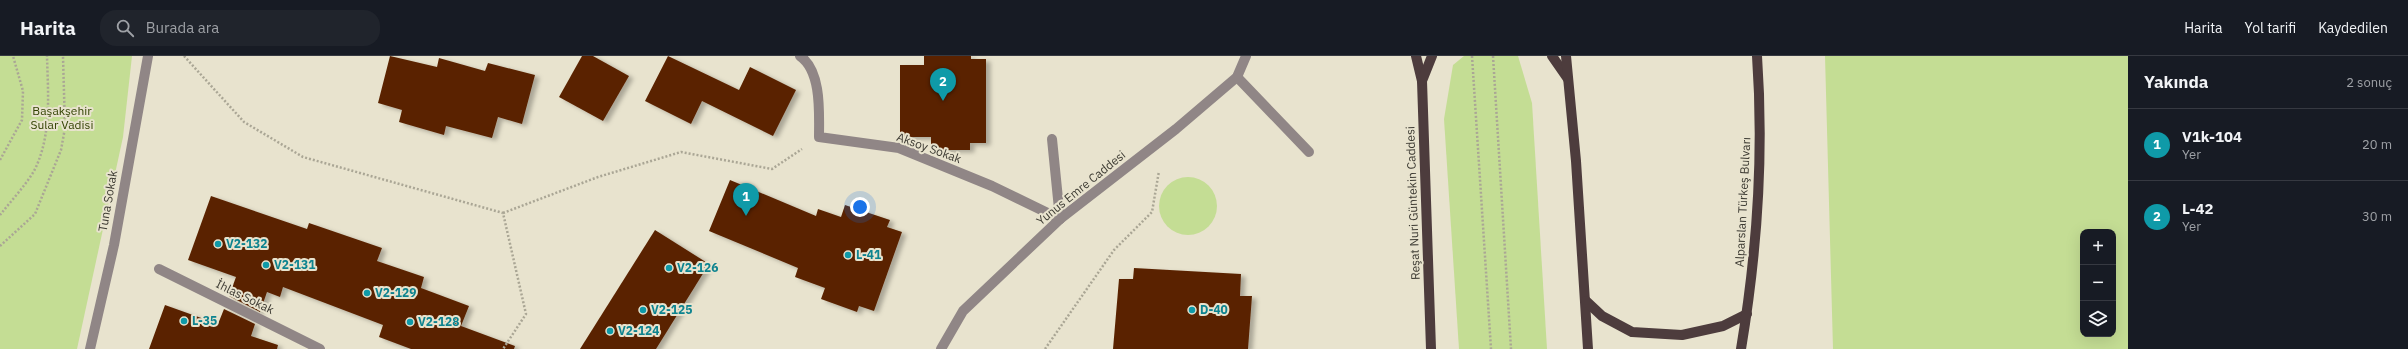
<!DOCTYPE html>
<html lang="tr">
<head>
<meta charset="utf-8">
<style>
  body { margin:0; font-family:"IBM Plex Sans",sans-serif; background:#20242c; color:#f1f3f6 }
  .controls { position:absolute; right:12px; bottom:12px; display:grid; overflow:hidden; border-radius:8px; box-shadow:0 4px 16px #0002 }
  .controls button { width:36px; height:36px; display:grid; place-items:center; padding:0; border:0; border-bottom:1px solid #363941; background:#171b24; color:#f1f3f6; font:20px sans-serif }
  .you { position:absolute; left:860px; top:151px; width:14px; height:14px; margin:-10px; border:3px solid #fff; border-radius:50%; background:#1a73e8; box-shadow:0 0 0 6px #1a73e833 }
  .badge { display:grid; place-items:center; width:26px; height:26px; border-radius:50%; background:#b2a6de; color:#fff; font-size:13px; font-weight:700 }
  .pin { position:absolute; translate:-50% -33px; filter:drop-shadow(0 1px 2px #0008) }
  .pin::after { content:''; position:absolute; top:21px; width:14px; height:12px; background:inherit; clip-path:polygon(0 0,100% 0,50% 100%) }
  .list { margin:0; padding:0; list-style:none }
  h2 { display:flex; justify-content:space-between; align-items:center; height:52px; margin:0; padding:0 16px; font-size:17px }
  h2 small { font-size:13px; font-weight:400; color:#9ea1a6 }
  .list li { display:grid; grid-template-columns:26px 1fr auto; gap:12px; align-items:center; box-sizing:border-box; height:72px; padding:0 16px; border-top:1px solid #363941 }
  .list b { display:block; font-size:15px; white-space:nowrap }
  .list p { margin:0; font-size:13px; white-space:nowrap; color:#9ea1a6 }
  .list em { font-size:13px; font-style:normal; color:#9ea1a6 }
  .icon { flex:none; width:22px; height:22px; fill:none; stroke:currentColor; stroke-width:2; stroke-linecap:round; stroke-linejoin:round }
  .map { position:relative; flex:none; width:2128px; height:293px; overflow:hidden }
  header { display:flex; align-items:center; gap:24px; box-sizing:border-box; height:56px; padding:0 20px; background:#171b24; border-bottom:1px solid #363941 }
  header strong { font-size:19px }
  nav { display:flex; gap:22px; margin-inline-start:auto; font-size:14px }
  .search { width:280px; height:36px; background:#20242c; display:flex; align-items:center; gap:10px; box-sizing:border-box; padding:0 14px; border-radius:16px; color:#9ea1a6; font-size:15px }
  main { display:flex }
  aside { flex:1; background:#171b24 }
  .map>svg:first-child { display:block }
</style>
</head>
<body>
<header>
<strong>Harita</strong>
<div class="search"><svg class="icon" aria-label="search" viewBox="0 0 24 24"><circle cx="10" cy="10" r="6"/><path d="M15 15l6 6"/></svg>Burada ara</div>
<nav><a>Harita</a><a>Yol tarifi</a><a>Kaydedilen</a></nav>
</header>
<main>
<div class="map">
<svg width="2128" height="293" viewBox="0 0 2128 293">
  <defs>
    <filter id="shadow"><feDropShadow dx="4.5" dy="2.5" stdDeviation="2" flood-color="#0004"/></filter>
  </defs>
  <rect width="100%" height="100%" fill="#e8e3ce"/>
  <!-- green -->
  <g fill="#c4dd94" fill-rule="evenodd">
    <polygon points="0,0 132,0 123,81 77,293 0,293"/>
    <polygon points="1464,0 1518,0 1532,47 1547,293 1459,293 1444,63 1453,9"/>
    <path d="M1825,0h303v293h-295zM2083,176h30v102h-30z"/>
    <circle cx="1188" cy="150" r="29"/>
  </g>
  <!-- building -->
  <g fill="#5a2400" filter="url(#shadow)">
    <polygon points="390,0 437,11 439,2 485,15 488,7 535,19 522,68 498,61 492,82 446,70 444,79 399,66 402,54 378,47"/>
    <polygon points="582,0 593,0 629,20 603,65 559,41"/>
    <polygon points="668,0 739,34 750,11 796,34 773,80 702,45 691,68 645,45"/>
    <polygon points="924,0 971,0 971,3 986,3 986,87 970,87 970,94 931,94 931,81 900,81 900,9 924,9"/>
    <polygon points="730,124 816,160 818,153 841,161 845,149 890,164 887,171 902,176 874,255 859,250 857,256 821,243 825,232 795,221 798,212 709,175"/>
    <polygon points="211,140 307,173 309,167 382,192 377,205 424,221 421,232 469,250 461,270 515,290 514,293 411,293 379,281 383,269 283,231 280,241 267,236 260,256 229,240 236,221 188,204"/>
    <polygon points="655,174 709,208 656,293 580,293"/>
    <polygon points="1134,212 1241,218 1240,240 1252,240 1248,293 1113,293 1119,223 1133,223"/>
    <polygon points="165,249 218,268 224,253 255,268 251,280 278,289 277,293 149,293"/>
  </g>
  <g fill="none" stroke-linecap="round" stroke-linejoin="round">
    <!-- path -->
    <g stroke="#aaa695" stroke-width="2.5" stroke-dasharray="2 2" stroke-linecap="butt">
      <polyline points="184,0 244,66 303,101 503,157 526,258 503,293"/>
      <polyline points="1472,0 1491,293"/>
      <polyline points="1493,0 1511,293"/>
      <polyline points="0,104 22,64 23,35 13,0"/>
      <polyline points="503,157 598,121 681,96 772,113 802,93"/>
      <path d="M0,159c11,-14 25,-29 34,-44 18,-35 14,-77 13,-115"/>
      <polyline points="0,190 35,158 61,94 65,72 63,0"/>
      <polyline points="1045,293 1114,194 1152,156 1159,115"/>
    </g>
    <!-- minor -->
    <g stroke="#908686" stroke-width="10">
      <path d="M800,0c22,15 19,58 19,81l80,11 93,38 68,33"/>
      <polyline points="1237,21 1309,96"/>
      <polyline points="1052,83 1060,163"/>
      <polyline points="159,213 320,293"/>
      <polyline points="90,293 114,189 148,0"/>
      <polyline points="941,293 963,255 1060,163 1176,73 1237,21 1246,0"/>
    </g>
    <!-- major -->
    <g stroke="#4d3c3d" stroke-width="10">
      <polyline points="1416,0 1422,25 1431,293"/>
      <polyline points="1552,0 1568,23"/>
      <polyline points="1566,0 1576,105 1588,293"/>
      <polyline points="1422,25 1432,0"/>
      <polyline points="1586,245 1602,260 1632,276 1682,279 1723,270 1747,258"/>
      <path d="M1741,293c16,-96 23,-195 16,-293"/>
    </g>
  </g>
  <!-- markers -->
  <g fill="#0f9aa8" stroke="#e8e3ce" stroke-width="1.5">
    <circle cx="218" cy="188" r="4"/>
    <circle cx="848" cy="199" r="4"/>
    <circle cx="266" cy="209" r="4"/>
    <circle cx="669" cy="212" r="4"/>
    <circle cx="367" cy="237" r="4"/>
    <circle cx="643" cy="254" r="4"/>
    <circle cx="1192" cy="254" r="4"/>
    <circle cx="184" cy="265" r="4"/>
    <circle cx="410" cy="266" r="4"/>
    <circle cx="610" cy="275" r="4"/>
  </g>
  <g text-anchor="middle" stroke-width="4" stroke-linejoin="round" paint-order="stroke">
    <!-- park labels -->
    <g font-size="12" fill="#334303" stroke="#e8e3ce">
      <text x="62" y="59">Başakşehir<tspan x="62" dy="14">Sular Vadisi</tspan></text>
    </g>
    <!-- street labels -->
    <g font-size="12" fill="#3c3a32" stroke="#e8e3ce">
      <text transform="translate(929 92) rotate(20)" y="4">Aksoy Sokak</text>
      <text transform="translate(1081 132) rotate(-39)" y="4">Yunus Emre Caddesi</text>
      <text transform="translate(108 145) rotate(-80)" y="4">Tuna Sokak</text>
      <text transform="translate(1743 146) rotate(-87)" y="4">Alparslan Türkeş Bulvarı</text>
      <text transform="translate(1413 147) rotate(-92)" y="4">Reşat Nuri Güntekin Caddesi</text>
      <text transform="translate(245 241) rotate(26)" y="4">İhlas Sokak</text>
    </g>
    <!-- culture labels -->
    <g font-size="12" font-weight="bold" fill="#0d838f" stroke="#e8e3ce" text-anchor="start">
      <text x="226" y="192">V2-132</text>
      <text x="856" y="203">L-41</text>
      <text x="274" y="213">V2-131</text>
      <text x="677" y="216">V2-126</text>
      <text x="375" y="241">V2-129</text>
      <text x="651" y="258">V2-125</text>
      <text x="1200" y="258">D-40</text>
      <text x="192" y="269">L-35</text>
      <text x="418" y="270">V2-128</text>
      <text x="618" y="279">V2-124</text>
    </g>
  </g>
</svg>
<div class="controls">
<button>+</button>
<button>−</button>
<button><svg class="icon" aria-label="layers" viewBox="0 0 24 24"><path d="M12 4l9 5-9 5-9-5zM3 14l9 5 9-5"/></svg></button>
</div>
<div class="you"></div>
<div class="pin badge" style="left:746px;top:160px;background:#0f9aa8">1</div>
<div class="pin badge" style="left:943px;top:45px;background:#0f9aa8">2</div>
</div>
<aside>
<h2>Yakında<small>2 sonuç</small></h2>
<ul class="list">
<li><span class="badge" style="background:#0f9aa8">1</span><div><b>V1k-104</b><p>Yer</p></div><em>20 m</em></li>
<li><span class="badge" style="background:#0f9aa8">2</span><div><b>L-42</b><p>Yer</p></div><em>30 m</em></li>
</ul>
</aside>
</main>
</body>
</html>
